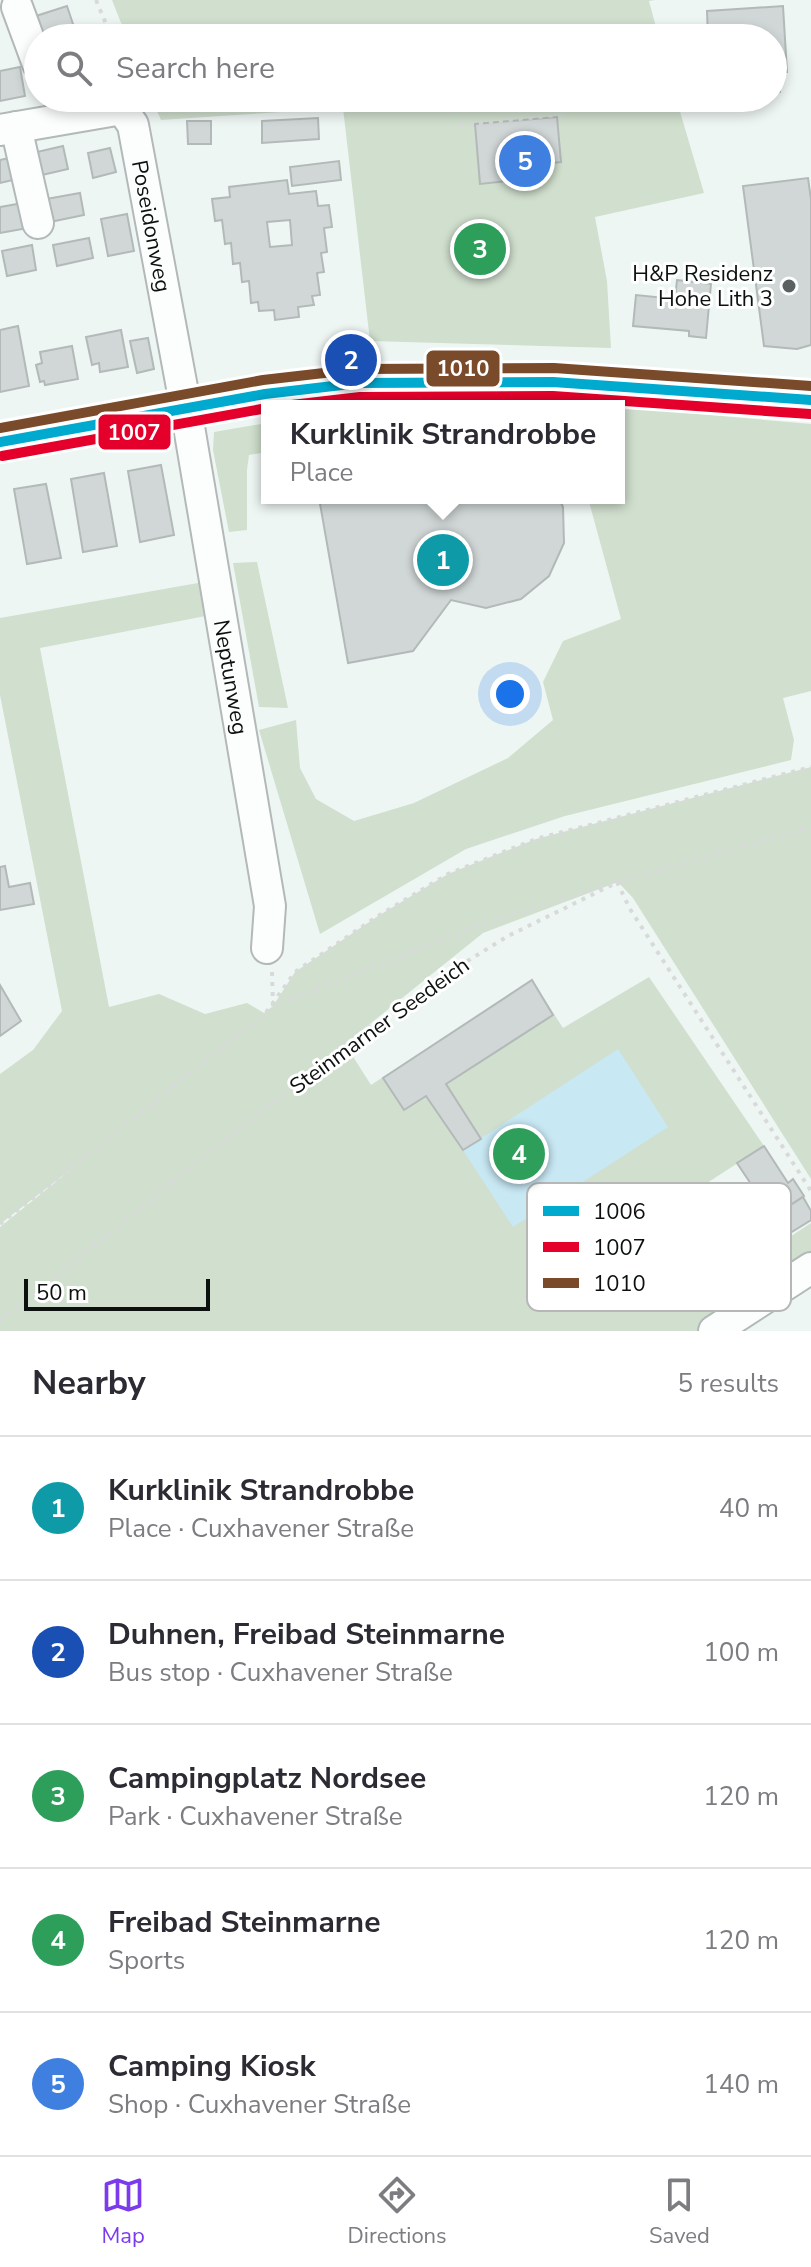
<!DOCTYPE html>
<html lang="en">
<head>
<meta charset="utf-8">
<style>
  body { margin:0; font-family:"Nunito Sans",sans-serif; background:#f2f2f3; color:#2b2b33 }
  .scale { position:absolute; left:24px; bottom:20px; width:186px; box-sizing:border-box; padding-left:8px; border:4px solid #0c1110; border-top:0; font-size:22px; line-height:28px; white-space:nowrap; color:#0c1110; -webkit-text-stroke:6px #fff; paint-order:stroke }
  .you { position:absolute; left:510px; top:694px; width:28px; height:28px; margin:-20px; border:6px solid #fff; border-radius:50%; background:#1a73e8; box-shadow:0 0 0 12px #1a73e833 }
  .badge { display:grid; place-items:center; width:52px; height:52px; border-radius:50%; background:#7c3aed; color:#fff; font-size:26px; font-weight:700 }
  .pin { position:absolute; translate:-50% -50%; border:4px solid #fff; box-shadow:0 2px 8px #0006 }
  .popup { position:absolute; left:261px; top:400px; width:364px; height:104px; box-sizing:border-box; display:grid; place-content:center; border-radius:0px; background:#fff; filter:drop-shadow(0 2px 6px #0005); font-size:26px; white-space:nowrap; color:#7c7c81 }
  .popup b { font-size:30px; color:#2b2b33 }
  .popup::after { content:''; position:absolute; left:50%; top:100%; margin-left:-16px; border:16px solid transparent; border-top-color:#fff }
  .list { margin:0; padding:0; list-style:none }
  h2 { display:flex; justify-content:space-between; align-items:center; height:104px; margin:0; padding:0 32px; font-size:34px }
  h2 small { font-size:26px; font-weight:400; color:#7c7c81 }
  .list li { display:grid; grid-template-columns:52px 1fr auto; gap:24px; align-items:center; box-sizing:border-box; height:144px; padding:0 32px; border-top:2px solid #e1e1e2 }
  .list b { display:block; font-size:30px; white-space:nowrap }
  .list p { margin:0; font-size:26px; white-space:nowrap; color:#7c7c81 }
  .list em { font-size:26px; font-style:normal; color:#7c7c81 }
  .icon { flex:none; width:44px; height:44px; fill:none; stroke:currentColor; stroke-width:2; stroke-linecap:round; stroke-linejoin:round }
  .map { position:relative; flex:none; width:811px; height:1331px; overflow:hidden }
  .search { position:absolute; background:#fff; box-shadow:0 4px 12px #0003; left:24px; right:24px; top:24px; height:88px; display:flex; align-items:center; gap:20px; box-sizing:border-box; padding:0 28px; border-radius:44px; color:#7c7c81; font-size:30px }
  .sheet { height:824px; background:#fff }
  nav { display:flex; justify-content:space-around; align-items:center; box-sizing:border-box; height:112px; border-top:2px solid #e1e1e2; background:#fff; font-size:22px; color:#7c7c81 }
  nav a { display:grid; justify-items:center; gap:4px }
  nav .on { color:#7c3aed }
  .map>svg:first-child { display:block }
</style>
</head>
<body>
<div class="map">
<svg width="811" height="1331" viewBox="0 0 811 1331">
  <rect width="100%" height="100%" fill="#eef6f4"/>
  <!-- green -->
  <g fill="#d0dfce">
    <polygon points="112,0 655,0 649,1 659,38 127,38"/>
    <polygon points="151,98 676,98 704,193 595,217 607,281 611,348 370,341 343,108 161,120"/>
    <polygon points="619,407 811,424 811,691 783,698 794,740 791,760 565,816 466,849 320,934 259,730 296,720 300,768 316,799 354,821 414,803 508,758 553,720 543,682 563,641 621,619 588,498 619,498"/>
    <polygon points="267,423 267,452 249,455 247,470 247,530 229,532 213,450 214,432"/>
    <polygon points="257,562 288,708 259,707 233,563"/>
    <polygon points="215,580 221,613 40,648 109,1007 159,994 205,1014 247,1003 264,1013 273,1006 295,972 378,916 448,874 536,839 811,767 811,1179 633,898 618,882 483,933 345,1044 371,1085 532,980 563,1028 649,977 764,1146 707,1183 732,1220 755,1205 779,1244 811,1223 811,1258 697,1331 0,1331 0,1227 73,1168 0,1224 0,1074 33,1050 62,1011 0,695 0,618"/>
  </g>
  <!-- water -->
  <polygon fill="#c8e8f4" points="618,1049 668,1127 513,1227 463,1150"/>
  <!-- building -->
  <g fill="#d0d7d6" stroke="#b3b9b8" stroke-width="2" fill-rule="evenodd">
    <polygon points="67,6 75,30 44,38 36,16"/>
    <polygon points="783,6 787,72 779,72 780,92 773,93 773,38 708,38 707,11"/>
    <polygon points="20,67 25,96 0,101 0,71"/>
    <polygon points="557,117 561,162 517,166 518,180 480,184 475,124"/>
    <polygon points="318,118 319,139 262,143 262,121"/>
    <polygon points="187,121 211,121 211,144 188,144"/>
    <polygon points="63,146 68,169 42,175 37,152"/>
    <polygon points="110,148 116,172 93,178 88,153"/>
    <polygon points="13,157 17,179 0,183 0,160"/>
    <polygon points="339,161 341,180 292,186 290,167"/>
    <polygon points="808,178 811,199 811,345 797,349 764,346 743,186"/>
    <path d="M287,180l2,14 27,-3 2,15 11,-1 3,22 -8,1 3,24 -6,1 3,19 -7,1 3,22 -8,1 2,9 -16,2 1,10 -24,3 -1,-10 -15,1 -1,-9 -7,1 -2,-22 -7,1 -2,-19 -7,1 -2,-21 -6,1 -3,-24 -7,1 -3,-22 18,-2 -1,-10zM290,220l2,25 -22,2 -3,-25z"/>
    <polygon points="80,193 84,215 50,222 46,199"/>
    <polygon points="23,203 28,228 0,233 0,207"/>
    <polygon points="127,214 134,251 108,256 101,219"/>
    <polygon points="89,238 93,258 57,266 53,245"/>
    <polygon points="32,245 36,270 7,276 2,251"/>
    <polygon points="677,280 711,284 706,338 689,336 689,331 633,326 636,295 675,299"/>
    <polygon points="18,326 29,386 0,392 0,330"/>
    <polygon points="121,330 128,367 100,372 99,363 92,365 86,337"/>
    <polygon points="148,338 154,369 137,373 130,341"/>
    <polygon points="72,346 78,379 45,385 44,381 40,382 36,365 42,363 40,352"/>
    <polygon points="161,465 174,535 140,542 128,471"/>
    <polygon points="104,473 117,546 83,552 71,479"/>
    <polygon points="46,484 61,558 27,564 14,489"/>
    <polygon points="319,498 559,498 563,507 564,543 549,576 521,599 486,608 451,600 413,651 348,663"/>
    <polygon points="5,866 9,887 30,883 34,904 0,910 0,867"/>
    <polygon points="532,980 553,1015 446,1084 481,1139 463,1150 426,1096 404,1110 383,1078"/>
    <polygon points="0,985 21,1021 0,1036"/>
    <polygon points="764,1146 788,1183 793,1179 804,1196 773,1217 737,1163"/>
    <polygon points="803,1197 811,1211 811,1220 787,1235 774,1216"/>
  </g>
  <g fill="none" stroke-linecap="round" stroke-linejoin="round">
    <!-- street casing -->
    <g stroke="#b3b9b8" stroke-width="34">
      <g id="street">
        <polyline points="17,7 38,64"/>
        <polyline points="16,127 38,223"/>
        <path id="s1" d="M0,130l122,-21 11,16 53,284 84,497 -3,42"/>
        <polyline points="0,442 265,394 359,383 553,382 811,400"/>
        <polyline points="714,1331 811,1268"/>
      </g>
    </g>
    <!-- path -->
    <g stroke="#d8dada" stroke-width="4" stroke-dasharray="4 6" stroke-linecap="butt">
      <polyline points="96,0 112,38"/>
      <polyline points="459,125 567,114"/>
      <polyline points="617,882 630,909 811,1191"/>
      <polyline points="272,972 273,1006 480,925 605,886"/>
      <polyline points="0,1224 265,1014 295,972 378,916 448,874 536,839 811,767"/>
      <polyline points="0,1321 345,1044 443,976 508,936 618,882 811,827"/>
    </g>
    <!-- street -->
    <use href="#street" stroke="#fcfefd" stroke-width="30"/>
    <!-- bus-1 casing -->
    <g stroke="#fff" stroke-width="16">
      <polyline id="bus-1" points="0,442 265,394 359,383 553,382 811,400"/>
    </g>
    <!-- bus-2 casing -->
    <g stroke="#fff" stroke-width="16">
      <g id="bus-2">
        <polyline points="283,406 360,397 553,396 810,414"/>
        <polyline points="2,456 267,408"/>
      </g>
    </g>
    <!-- bus-3 casing -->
    <g stroke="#fff" stroke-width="16">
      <polyline id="bus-3" points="0,428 263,380 359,369 554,368 811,386"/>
    </g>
    <!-- bus-1 -->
    <use href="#bus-1" stroke="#00a9ce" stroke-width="10"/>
    <!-- bus-2 -->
    <use href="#bus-2" stroke="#e4002b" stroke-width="10"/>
    <!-- bus-3 -->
    <use href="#bus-3" stroke="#7a4b2a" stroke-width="10"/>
  </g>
  <!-- markers -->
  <circle fill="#5b6160" stroke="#fff" stroke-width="3" cx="789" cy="286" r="8"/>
  <g text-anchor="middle" stroke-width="6" stroke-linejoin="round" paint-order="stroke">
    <!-- street labels -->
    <g font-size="22" fill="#0c1110" stroke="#fff">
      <text dy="8" stroke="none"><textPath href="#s1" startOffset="246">Poseidonweg</textPath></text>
      <text dy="8" stroke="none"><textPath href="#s1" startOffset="704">Neptunweg</textPath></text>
      <text transform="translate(379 1025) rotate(-36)" y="8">Steinmarner Seedeich</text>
    </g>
    <!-- poi labels -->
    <g font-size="22" fill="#0c1110" stroke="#fff" text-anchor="end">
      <text x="773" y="281">H&amp;P Residenz<tspan x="773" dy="25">Hohe Lith 3</tspan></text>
    </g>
  </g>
  <!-- legend -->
  <rect x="527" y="1183" width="264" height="128" rx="12" fill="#fff" stroke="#b6b8b7" stroke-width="2"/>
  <rect x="543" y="1206" width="36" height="10" fill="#00a9ce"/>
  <rect x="543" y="1242" width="36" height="10" fill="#e4002b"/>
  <rect x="543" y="1278" width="36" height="10" fill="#7a4b2a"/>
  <g font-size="22" fill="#0c1110">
    <text x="593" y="1219">1006</text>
    <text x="593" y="1255">1007</text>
    <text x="593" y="1291">1010</text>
  </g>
  <g stroke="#fff" stroke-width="3">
    <rect x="425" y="349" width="76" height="39" rx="8" fill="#7a4b2a"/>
    <rect x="97" y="413" width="75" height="38" rx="8" fill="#e4002b"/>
  </g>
  <g font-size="22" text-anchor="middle" font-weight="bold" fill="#fff">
    <text x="463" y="376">1010</text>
    <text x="134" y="440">1007</text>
  </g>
</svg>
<div class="scale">50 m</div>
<div class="you"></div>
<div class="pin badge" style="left:443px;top:560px;background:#0f9aa8">1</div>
<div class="popup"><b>Kurklinik Strandrobbe</b>Place</div>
<div class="pin badge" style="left:351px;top:360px;background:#1a4fb4">2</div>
<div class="pin badge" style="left:480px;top:249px;background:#2e9e5b">3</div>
<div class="pin badge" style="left:519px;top:1154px;background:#2e9e5b">4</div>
<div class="pin badge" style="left:525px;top:161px;background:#3f7fe0">5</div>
<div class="search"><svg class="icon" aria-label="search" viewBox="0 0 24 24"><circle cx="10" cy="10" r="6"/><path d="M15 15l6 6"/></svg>Search here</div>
</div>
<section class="sheet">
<h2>Nearby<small>5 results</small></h2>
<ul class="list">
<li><span class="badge" style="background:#0f9aa8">1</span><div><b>Kurklinik Strandrobbe</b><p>Place · Cuxhavener Straße</p></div><em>40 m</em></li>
<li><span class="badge" style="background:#1a4fb4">2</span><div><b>Duhnen, Freibad Steinmarne</b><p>Bus stop · Cuxhavener Straße</p></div><em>100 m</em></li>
<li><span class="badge" style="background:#2e9e5b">3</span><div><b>Campingplatz Nordsee</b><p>Park · Cuxhavener Straße</p></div><em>120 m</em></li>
<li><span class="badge" style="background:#2e9e5b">4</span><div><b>Freibad Steinmarne</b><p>Sports</p></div><em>120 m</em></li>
<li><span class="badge" style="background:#3f7fe0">5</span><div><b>Camping Kiosk</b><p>Shop · Cuxhavener Straße</p></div><em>140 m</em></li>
</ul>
</section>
<nav>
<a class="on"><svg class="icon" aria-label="map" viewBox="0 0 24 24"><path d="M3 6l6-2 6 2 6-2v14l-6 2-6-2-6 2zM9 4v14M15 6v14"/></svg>Map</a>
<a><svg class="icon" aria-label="directions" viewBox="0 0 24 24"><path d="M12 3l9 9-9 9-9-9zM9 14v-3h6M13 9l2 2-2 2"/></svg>Directions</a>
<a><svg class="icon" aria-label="saved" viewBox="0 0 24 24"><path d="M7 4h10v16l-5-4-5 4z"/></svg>Saved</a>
</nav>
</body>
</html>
